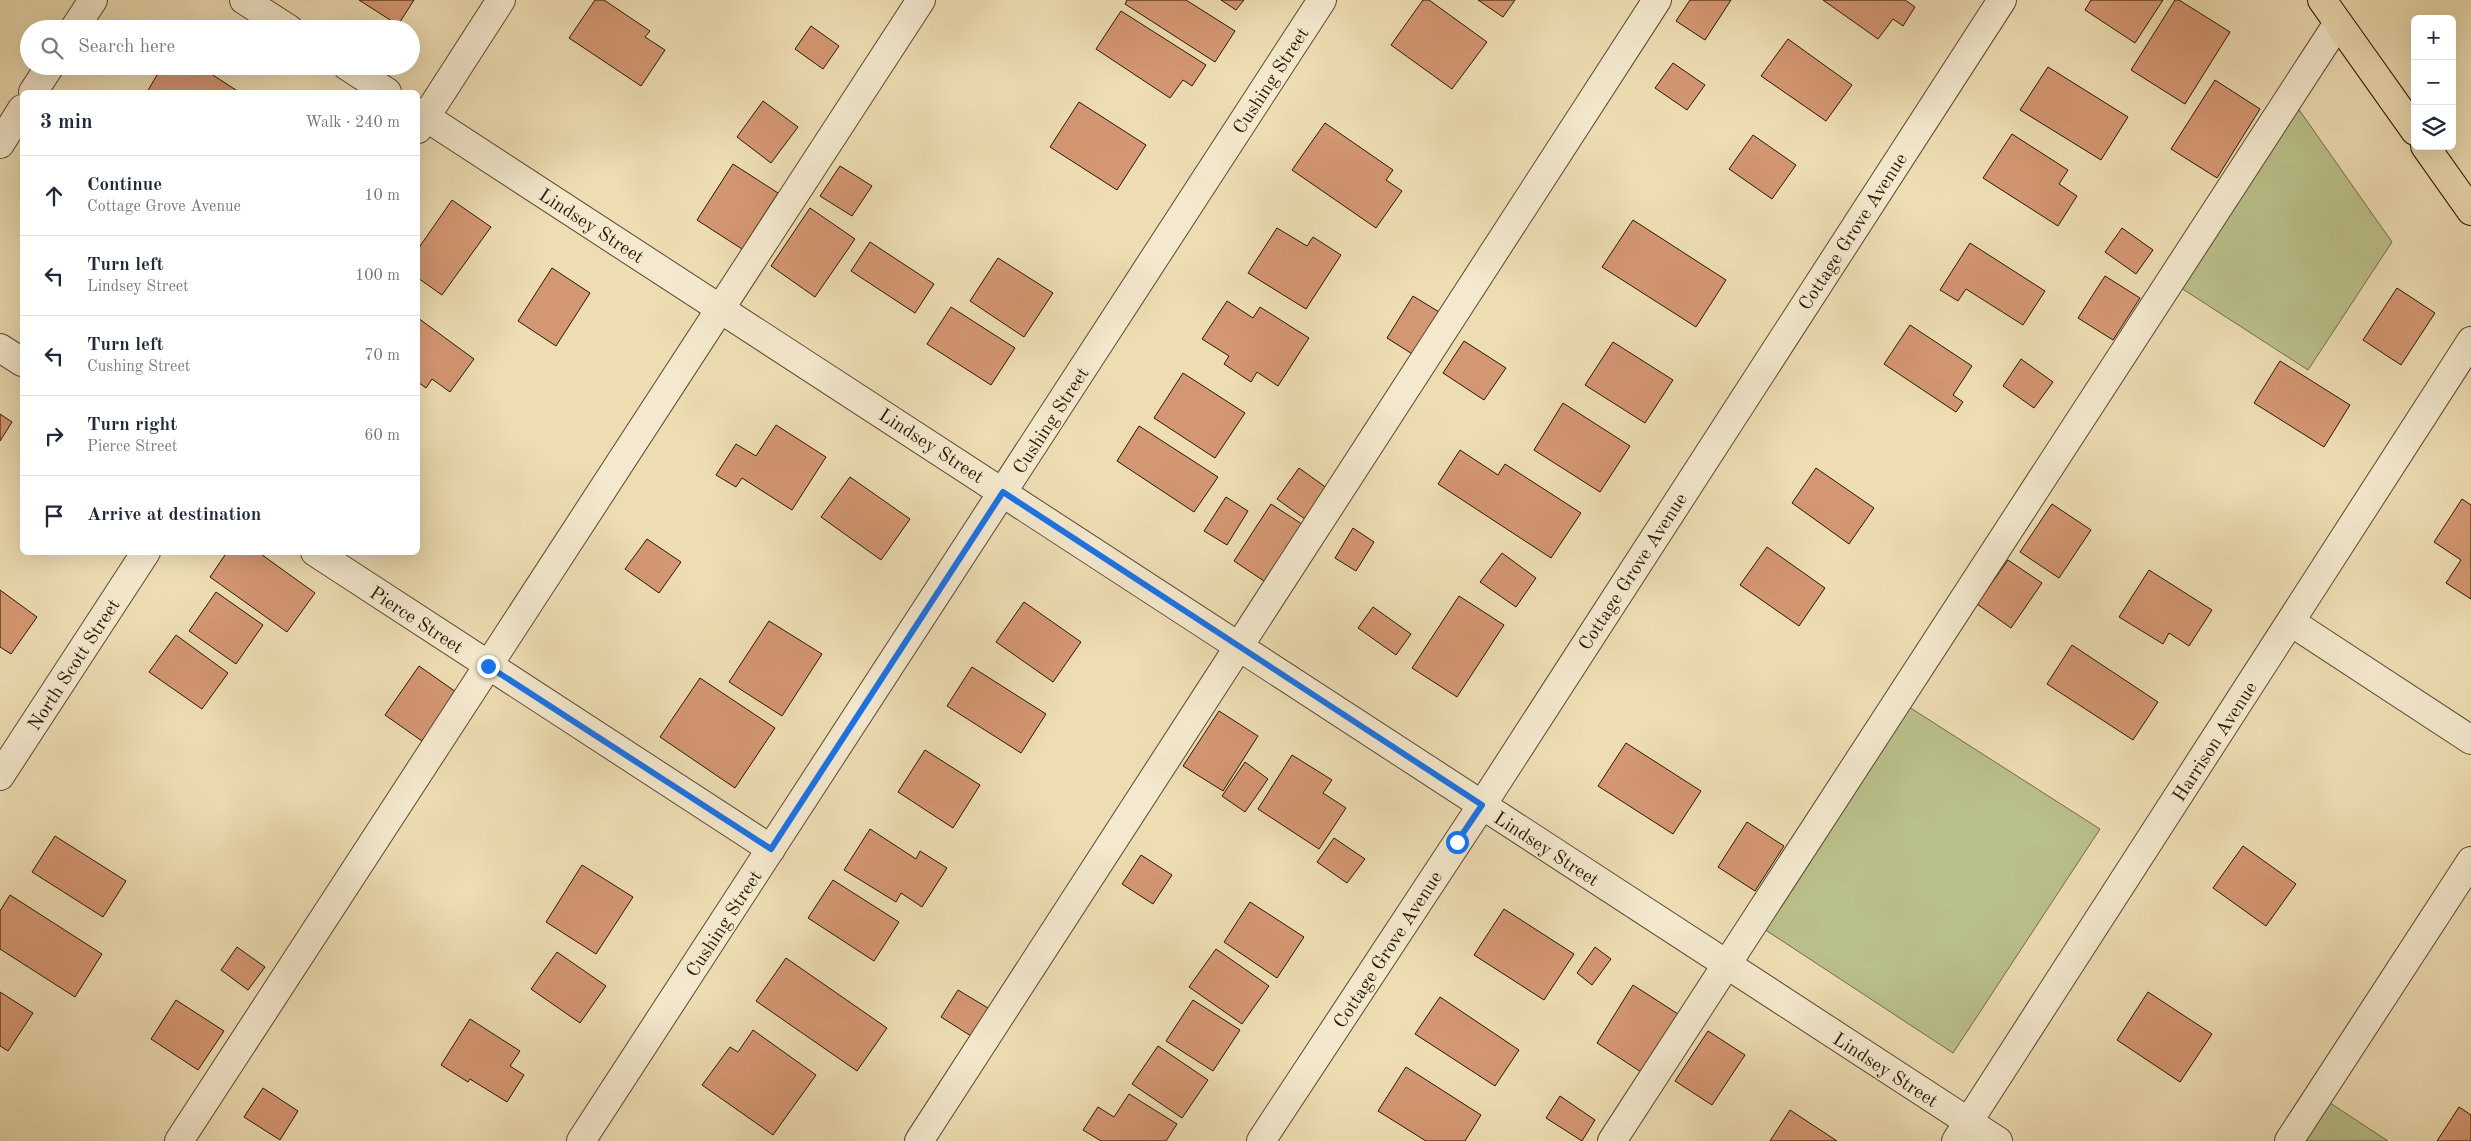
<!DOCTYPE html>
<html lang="en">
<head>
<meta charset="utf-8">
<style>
  body { margin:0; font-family:"Old Standard TT",serif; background:#f2f2f3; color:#1f2937 }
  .controls { position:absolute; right:15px; top:15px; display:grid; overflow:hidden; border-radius:8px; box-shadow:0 5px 20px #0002 }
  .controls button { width:45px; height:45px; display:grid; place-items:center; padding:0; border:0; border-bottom:1px solid #e0e1e3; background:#fff; color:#1f2937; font:25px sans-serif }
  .stop { position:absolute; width:15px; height:15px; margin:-11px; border:4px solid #1a73e8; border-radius:50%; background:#fff }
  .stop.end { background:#1a73e8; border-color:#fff; box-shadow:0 1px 5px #0008 }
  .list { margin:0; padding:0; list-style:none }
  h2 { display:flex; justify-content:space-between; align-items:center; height:65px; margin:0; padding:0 20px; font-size:21px }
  h2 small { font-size:16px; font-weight:400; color:#747a83 }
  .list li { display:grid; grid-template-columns:32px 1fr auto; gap:15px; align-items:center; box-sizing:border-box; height:80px; padding:0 20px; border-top:1px solid #e0e1e3 }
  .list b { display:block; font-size:19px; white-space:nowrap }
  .list p { margin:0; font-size:16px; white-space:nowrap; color:#747a83 }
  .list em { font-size:16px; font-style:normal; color:#747a83 }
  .icon { flex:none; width:28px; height:28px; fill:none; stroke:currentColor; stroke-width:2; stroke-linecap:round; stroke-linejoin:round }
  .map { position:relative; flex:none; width:2471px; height:1141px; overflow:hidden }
  .search { position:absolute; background:#fff; box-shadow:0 5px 20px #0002; left:20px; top:20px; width:400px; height:55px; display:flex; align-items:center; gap:12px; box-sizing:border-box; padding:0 18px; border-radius:28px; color:#747a83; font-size:19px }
  .panel { position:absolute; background:#fff; box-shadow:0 5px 20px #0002; left:20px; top:90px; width:400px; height:465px; border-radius:8px }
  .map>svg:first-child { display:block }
</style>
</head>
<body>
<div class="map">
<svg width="2471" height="1141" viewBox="0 0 2471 1141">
  <rect width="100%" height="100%" fill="#eeddb3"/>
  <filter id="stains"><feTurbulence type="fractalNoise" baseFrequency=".004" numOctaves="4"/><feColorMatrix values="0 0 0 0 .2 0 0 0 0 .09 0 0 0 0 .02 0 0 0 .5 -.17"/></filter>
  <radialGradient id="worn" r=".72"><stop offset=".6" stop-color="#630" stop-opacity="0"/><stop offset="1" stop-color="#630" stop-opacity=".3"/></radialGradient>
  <!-- green -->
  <g fill="#bac08b" stroke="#726c46">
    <polygon points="2295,104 2392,242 2308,370 2178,286"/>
    <polygon points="1909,707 2100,829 1953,1053 1764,929"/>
    <polygon points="2330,1103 2388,1141 2305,1141"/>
  </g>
  <!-- building -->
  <g fill="#d49773" stroke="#2a1701">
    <polygon points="359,0 414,0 398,25"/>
    <polygon points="595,0 604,0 650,31 645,37 665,50 641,86 569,38"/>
    <polygon points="1127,0 1186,0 1235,31 1215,62 1125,4"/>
    <polygon points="1221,0 1244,0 1236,10"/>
    <polygon points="1423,0 1429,0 1487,42 1452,89 1391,45"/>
    <polygon points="1478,0 1515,0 1503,17"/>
    <polygon points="1690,0 1731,0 1705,40 1676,21"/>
    <polygon points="1823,0 1905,0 1915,7 1903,26 1893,19 1878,39"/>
    <polygon points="2091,0 2163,0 2135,43 2085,10"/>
    <polygon points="2175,0 2179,0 2230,32 2185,104 2131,70"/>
    <polygon points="1121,11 1206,65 1192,86 1183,80 1170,98 1096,49"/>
    <polygon points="811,26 839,46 823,69 795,49"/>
    <polygon points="1788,39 1852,85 1826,121 1761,76"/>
    <polygon points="1673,63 1705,85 1687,110 1655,88"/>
    <polygon points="199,66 239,92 147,92 157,75 185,66"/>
    <polygon points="2048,67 2128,117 2101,160 2020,110"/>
    <polygon points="2215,80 2260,109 2217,178 2171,149"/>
    <polygon points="763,101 798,127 771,163 737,137"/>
    <polygon points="1079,102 1146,145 1117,190 1050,147"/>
    <polygon points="1325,123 1393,170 1386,180 1402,191 1376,228 1292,170"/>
    <polygon points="2012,134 2068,170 2059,184 2077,196 2058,226 1983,178"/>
    <polygon points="1753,135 1796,165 1772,199 1729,169"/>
    <polygon points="733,164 778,193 742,249 697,220"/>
    <polygon points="840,166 872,186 852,216 820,196"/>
    <polygon points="452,200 491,227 442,295 418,278 418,249"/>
    <polygon points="810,208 855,239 815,297 771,266"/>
    <polygon points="1633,220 1726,280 1696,327 1602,267"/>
    <polygon points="1277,228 1307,246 1313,237 1341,255 1306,309 1248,273"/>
    <polygon points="2122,228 2153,250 2136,274 2105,252"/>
    <polygon points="870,242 934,284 915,313 851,271"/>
    <polygon points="1970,243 2045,291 2023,325 1966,289 1958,301 1940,290"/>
    <polygon points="998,258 1053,293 1024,337 970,301"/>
    <polygon points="552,268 590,293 556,346 518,321"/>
    <polygon points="2105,276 2140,298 2113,340 2078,318"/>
    <polygon points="2397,288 2435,313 2401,365 2363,340"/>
    <polygon points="1413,296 1444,315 1417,357 1387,338"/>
    <polygon points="1227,301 1253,318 1260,307 1309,338 1278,386 1257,372 1251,382 1224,364 1229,356 1202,339"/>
    <polygon points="951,307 1015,348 991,385 927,344"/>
    <polygon points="418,318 474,359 450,392 432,379 426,388 418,382"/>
    <polygon points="1910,325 1972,366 1953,395 1963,402 1956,412 1884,364"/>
    <polygon points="1464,341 1506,368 1484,400 1443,373"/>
    <polygon points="1613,342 1673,380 1645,423 1585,385"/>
    <polygon points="2021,359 2053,382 2034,408 2003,386"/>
    <polygon points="2280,361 2350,405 2324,447 2254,403"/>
    <polygon points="1183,373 1245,413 1215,458 1154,418"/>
    <polygon points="1563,403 1630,446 1600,492 1534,450"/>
    <polygon points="0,414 12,422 0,441"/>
    <polygon points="776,425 826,457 792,510 742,478 736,487 716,475 736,444 756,456"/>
    <polygon points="1139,426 1218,477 1194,512 1117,461"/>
    <polygon points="1460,450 1498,475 1505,464 1581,513 1551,558 1438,484"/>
    <polygon points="1299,468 1331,491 1309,522 1277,499"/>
    <polygon points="1816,468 1874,508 1849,544 1792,503"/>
    <polygon points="850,477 910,519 881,560 821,517"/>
    <polygon points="1226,497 1248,511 1227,545 1204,531"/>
    <polygon points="2462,499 2471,505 2471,599 2446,583 2461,560 2434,542"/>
    <polygon points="1271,504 1308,528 1270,585 1234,561"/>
    <polygon points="2052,504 2091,530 2059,578 2020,552"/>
    <polygon points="1353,528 1374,542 1356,571 1335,558"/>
    <polygon points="647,539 681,562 659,593 625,569"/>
    <polygon points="1767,547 1825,588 1799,626 1740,585"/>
    <polygon points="227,552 258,552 315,593 287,632 210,577"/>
    <polygon points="1502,553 1536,578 1516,607 1480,582"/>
    <polygon points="2008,560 2042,583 2011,628 1977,604"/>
    <polygon points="2149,570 2212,610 2189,646 2169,633 2163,644 2119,617"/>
    <polygon points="0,590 37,617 11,654 0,647"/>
    <polygon points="216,592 263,625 236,664 189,631"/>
    <polygon points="1459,596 1504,625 1457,697 1412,668"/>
    <polygon points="1024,602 1081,642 1053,682 996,642"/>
    <polygon points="1373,607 1411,634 1396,655 1358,628"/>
    <polygon points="769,621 822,654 782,716 729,682"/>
    <polygon points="176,635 228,673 202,709 149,672"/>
    <polygon points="2072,645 2158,702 2133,740 2047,684"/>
    <polygon points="419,666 456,692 422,741 385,715"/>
    <polygon points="972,667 1046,714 1021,753 947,706"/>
    <polygon points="700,678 775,728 735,788 660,737"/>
    <polygon points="1219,711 1258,736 1223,791 1183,766"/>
    <polygon points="1626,743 1701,791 1673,834 1598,786"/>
    <polygon points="925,750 980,785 953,828 898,792"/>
    <polygon points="1292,755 1332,780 1323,793 1346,808 1319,849 1258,809"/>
    <polygon points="1245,762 1268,779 1245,812 1222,796"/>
    <polygon points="1747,822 1784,846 1755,891 1718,867"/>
    <polygon points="870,829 916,859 920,851 947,868 922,907 901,893 896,902 844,870"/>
    <polygon points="55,836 126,881 103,917 32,872"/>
    <polygon points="1334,838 1365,859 1347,883 1317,862"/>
    <polygon points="2243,846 2296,884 2266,926 2213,888"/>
    <polygon points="1141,855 1172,875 1153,904 1122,884"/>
    <polygon points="582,865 633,897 596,954 546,922"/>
    <polygon points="833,880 899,922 874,961 808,918"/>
    <polygon points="10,895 102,954 75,997 0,949 0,911"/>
    <polygon points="1250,902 1304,937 1277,978 1224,942"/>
    <polygon points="1504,909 1574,954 1544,1000 1474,955"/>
    <polygon points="237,947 265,967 248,990 221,970"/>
    <polygon points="1595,947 1611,959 1592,985 1577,973"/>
    <polygon points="1216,949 1269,986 1242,1024 1189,987"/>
    <polygon points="557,952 606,986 580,1023 531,989"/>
    <polygon points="786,958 887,1028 857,1071 756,1001"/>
    <polygon points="1633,985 1678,1014 1641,1072 1597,1043"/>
    <polygon points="958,990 988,1008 971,1036 941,1017"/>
    <polygon points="0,992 33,1013 8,1051 0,1046"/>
    <polygon points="2148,992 2212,1034 2180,1082 2117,1040"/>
    <polygon points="1440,997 1519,1050 1495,1086 1415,1034"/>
    <polygon points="176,1000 224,1031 198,1070 151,1039"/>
    <polygon points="1193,1000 1240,1030 1213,1071 1166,1041"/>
    <polygon points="470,1019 520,1051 510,1066 524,1075 507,1102 470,1079 468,1082 441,1065"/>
    <polygon points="753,1030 816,1075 773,1135 702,1085 730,1047 738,1052"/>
    <polygon points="1708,1031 1745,1055 1712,1105 1675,1081"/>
    <polygon points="1158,1046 1208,1080 1182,1118 1132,1084"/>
    <polygon points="1406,1067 1481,1115 1465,1141 1426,1141 1378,1111"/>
    <polygon points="263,1088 298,1111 280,1140 244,1117"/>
    <polygon points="1129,1094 1177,1124 1166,1141 1101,1141 1083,1130 1098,1107 1114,1117"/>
    <polygon points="1560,1096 1595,1120 1582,1141 1546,1118"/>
    <polygon points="2459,1107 2471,1115 2471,1141 2437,1141"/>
    <polygon points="1790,1110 1837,1141 1770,1141"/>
  </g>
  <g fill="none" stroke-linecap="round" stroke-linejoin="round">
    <!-- minor casing -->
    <g stroke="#5b482e" stroke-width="30">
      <g id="minor">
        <polyline points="244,0 289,29"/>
        <polyline points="74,29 93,0"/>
        <polyline points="347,66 387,92"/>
        <polyline points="33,92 50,66"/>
        <polyline points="418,112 1998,1141"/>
        <polyline points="418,129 501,0"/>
        <polyline points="0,144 22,109"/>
        <polyline points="0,348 22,362"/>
        <polyline points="315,552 771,849"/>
        <polyline points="2291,622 2471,740"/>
        <polyline points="0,776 146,552"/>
        <polyline points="179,1141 921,0"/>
        <polyline points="581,1141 1322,0"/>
        <polyline points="919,1141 1657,0"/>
        <polyline points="1261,1141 1482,805 2002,0"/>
        <polyline points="1612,1141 2338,23"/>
        <polyline points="1956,1141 2471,341"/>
        <polyline points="2289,1141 2471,861"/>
      </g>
    </g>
    <!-- major casing -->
    <g stroke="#2a1701" stroke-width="30">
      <g id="major">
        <polyline points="2322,0 2415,131"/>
        <polyline points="2425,146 2471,211"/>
      </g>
    </g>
    <!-- minor -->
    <use href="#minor" stroke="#f4e9ce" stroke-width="28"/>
    <!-- major -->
    <use href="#major" stroke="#eeddb3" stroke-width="28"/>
  </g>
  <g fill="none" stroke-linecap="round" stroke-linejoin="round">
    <!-- route -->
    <polyline stroke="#1a73e8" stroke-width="6" points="488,666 771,849 1003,492 1482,805 1457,842"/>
  </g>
  <g text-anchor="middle" stroke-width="4" stroke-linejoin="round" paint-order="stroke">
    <!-- street labels -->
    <g font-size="19" fill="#2a1701" stroke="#f4e9ce">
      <text transform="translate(1270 80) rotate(-57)" y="7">Cushing Street</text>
      <text transform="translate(592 225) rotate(33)" y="7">Lindsey Street</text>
      <text transform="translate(1852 231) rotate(-57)" y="7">Cottage Grove Avenue</text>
      <text transform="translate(1050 420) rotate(-57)" y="7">Cushing Street</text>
      <text transform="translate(932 445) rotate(33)" y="7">Lindsey Street</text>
      <text transform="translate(1632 571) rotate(-57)" y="7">Cottage Grove Avenue</text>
      <text transform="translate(417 619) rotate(33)" y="7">Pierce Street</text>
      <text transform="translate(73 664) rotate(-57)" y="7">North Scott Street</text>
      <text transform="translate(2214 741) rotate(-57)" y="7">Harrison Avenue</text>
      <text transform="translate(1547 848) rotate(33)" y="7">Lindsey Street</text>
      <text transform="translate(723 923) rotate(-57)" y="7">Cushing Street</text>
      <text transform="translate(1387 949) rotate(-57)" y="7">Cottage Grove Avenue</text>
      <text transform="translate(1886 1069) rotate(33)" y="7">Lindsey Street</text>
    </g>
  </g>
  <rect width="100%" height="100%" filter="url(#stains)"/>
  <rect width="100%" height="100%" fill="url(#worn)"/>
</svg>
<div class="controls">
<button>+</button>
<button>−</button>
<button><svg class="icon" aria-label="layers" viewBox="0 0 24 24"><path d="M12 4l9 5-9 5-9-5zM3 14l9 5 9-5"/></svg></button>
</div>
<div class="stop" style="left:1457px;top:842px"></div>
<div class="stop end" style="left:488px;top:666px"></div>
<div class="search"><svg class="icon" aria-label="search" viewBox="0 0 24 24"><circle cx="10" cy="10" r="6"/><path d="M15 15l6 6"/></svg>Search here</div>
<section class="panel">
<h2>3 min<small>Walk · 240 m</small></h2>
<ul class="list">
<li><svg class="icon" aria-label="ahead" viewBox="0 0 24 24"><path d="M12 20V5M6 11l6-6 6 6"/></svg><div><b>Continue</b><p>Cottage Grove Avenue</p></div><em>10 m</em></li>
<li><svg class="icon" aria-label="left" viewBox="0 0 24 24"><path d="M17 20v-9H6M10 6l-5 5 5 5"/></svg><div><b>Turn left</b><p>Lindsey Street</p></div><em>100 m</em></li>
<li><svg class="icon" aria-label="left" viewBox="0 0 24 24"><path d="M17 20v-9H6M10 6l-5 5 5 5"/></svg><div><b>Turn left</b><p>Cushing Street</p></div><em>70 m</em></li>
<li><svg class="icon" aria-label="right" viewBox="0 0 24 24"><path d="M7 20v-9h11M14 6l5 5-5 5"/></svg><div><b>Turn right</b><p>Pierce Street</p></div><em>60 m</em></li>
<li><svg class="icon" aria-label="arrive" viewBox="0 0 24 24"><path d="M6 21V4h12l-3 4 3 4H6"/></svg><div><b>Arrive at destination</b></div></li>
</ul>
</section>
</div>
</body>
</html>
